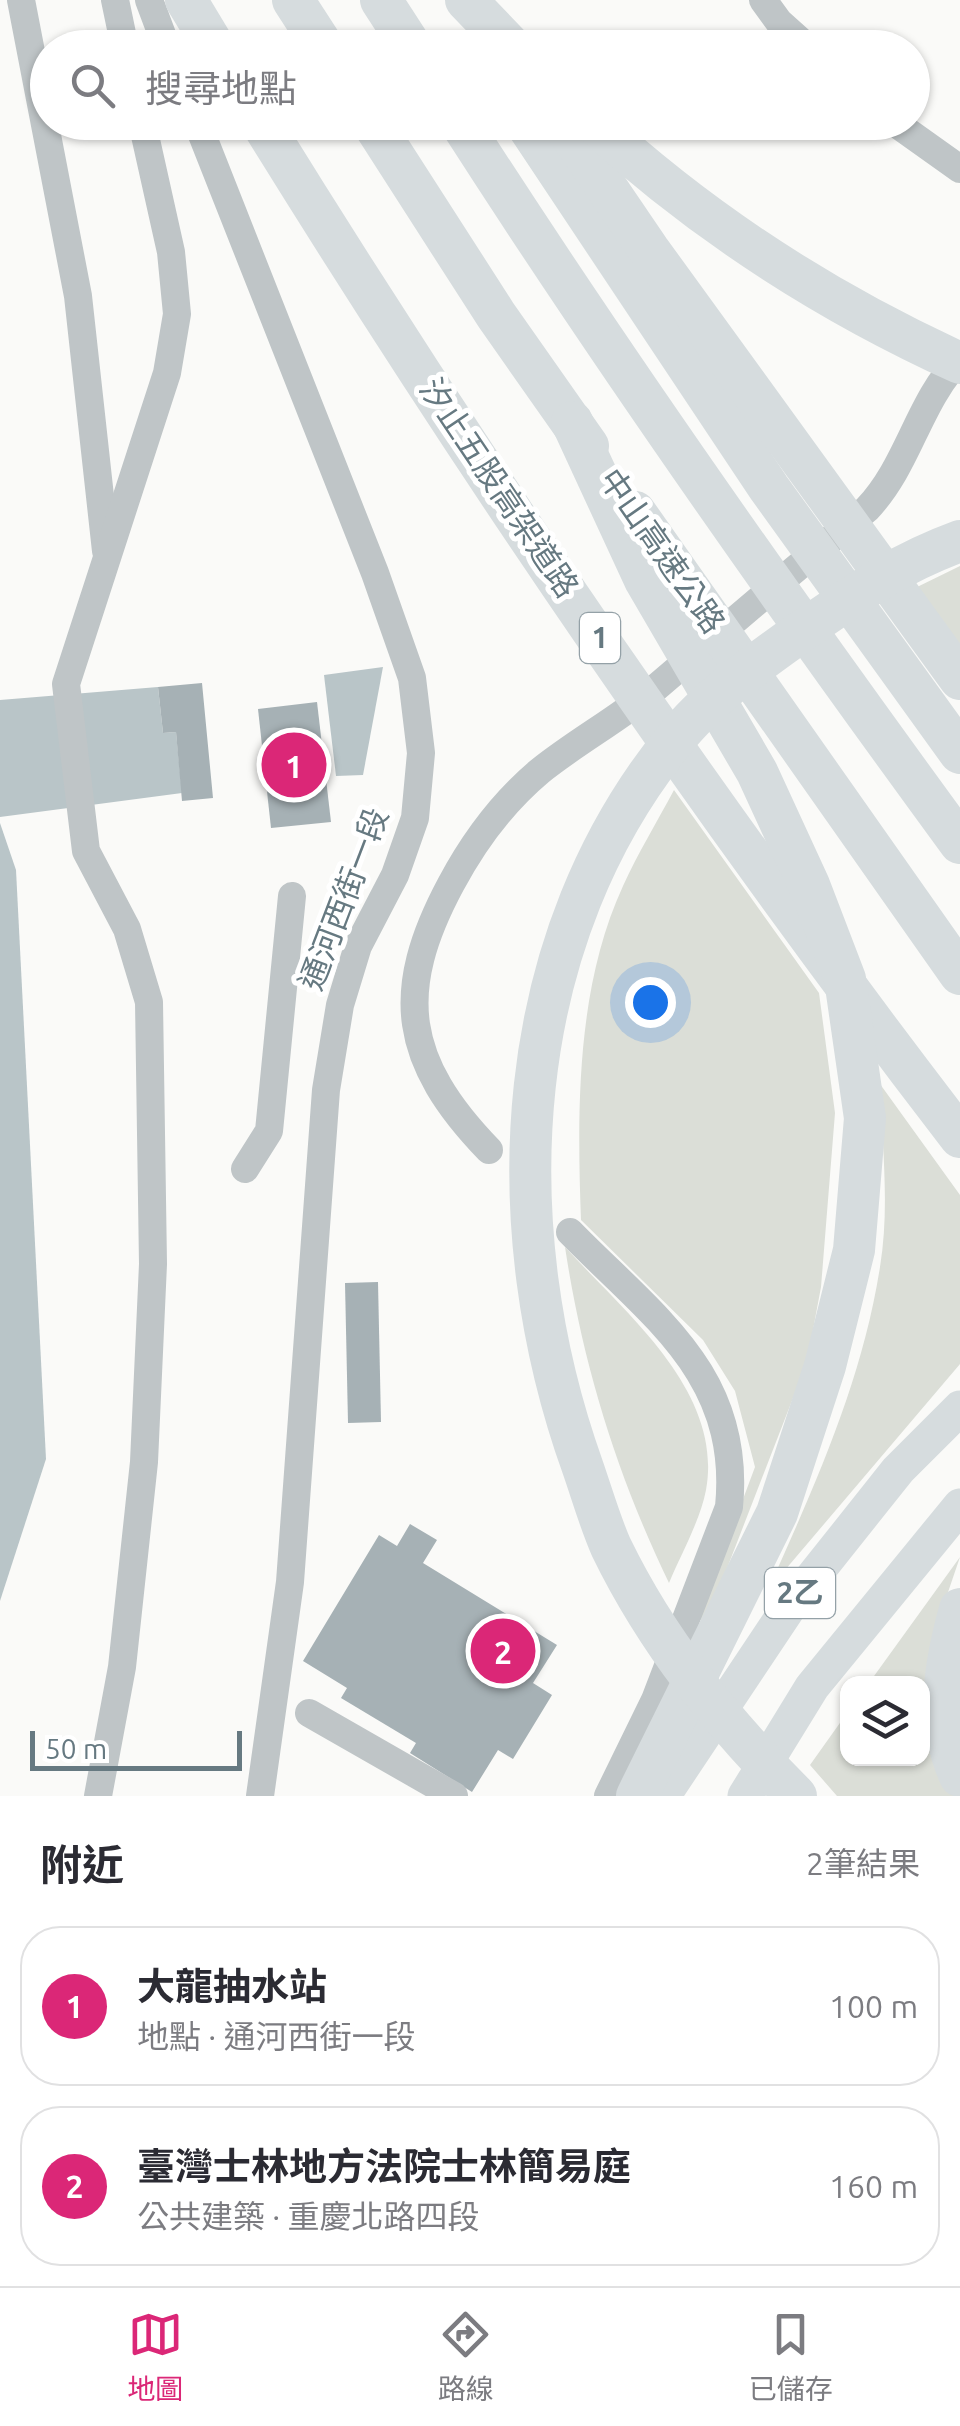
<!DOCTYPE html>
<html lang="zh-TW">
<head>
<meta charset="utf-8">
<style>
  body { margin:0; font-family:Ubuntu,"Noto Sans TC",sans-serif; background:#f2f2f3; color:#2b2b33 }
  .controls { position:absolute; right:30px; bottom:30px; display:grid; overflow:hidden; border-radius:20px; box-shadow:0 2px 8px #0004 }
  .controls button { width:90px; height:90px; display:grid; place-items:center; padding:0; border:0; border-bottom:2px solid #e1e1e2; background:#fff; color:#2b2b33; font:50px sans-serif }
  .scale { position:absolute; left:30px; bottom:25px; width:212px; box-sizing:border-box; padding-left:10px; border:5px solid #667981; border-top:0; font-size:28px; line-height:35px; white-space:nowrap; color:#667981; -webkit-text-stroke:8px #fff; paint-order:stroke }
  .you { position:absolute; left:650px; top:1002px; width:35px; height:35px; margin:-25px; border:8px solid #fff; border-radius:50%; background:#1a73e8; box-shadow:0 0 0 15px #1a73e833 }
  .badge { display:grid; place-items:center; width:65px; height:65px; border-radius:50%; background:#db2777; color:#fff; font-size:32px; font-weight:700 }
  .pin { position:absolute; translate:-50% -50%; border:5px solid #fff; box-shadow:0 2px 10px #0006 }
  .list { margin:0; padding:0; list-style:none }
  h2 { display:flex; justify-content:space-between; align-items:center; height:130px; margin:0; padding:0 40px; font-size:42px }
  h2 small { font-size:32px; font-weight:400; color:#7c7c81 }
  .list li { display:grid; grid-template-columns:65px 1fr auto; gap:30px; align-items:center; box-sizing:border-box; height:160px; margin:0 20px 20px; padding:0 20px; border:2px solid #e1e1e2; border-radius:40px }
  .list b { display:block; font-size:38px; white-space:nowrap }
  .list p { margin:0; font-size:32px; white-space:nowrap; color:#7c7c81 }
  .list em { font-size:32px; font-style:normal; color:#7c7c81 }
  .icon { flex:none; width:55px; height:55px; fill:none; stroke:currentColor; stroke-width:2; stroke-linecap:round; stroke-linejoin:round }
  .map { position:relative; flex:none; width:960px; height:1796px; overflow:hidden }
  .search { position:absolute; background:#fff; box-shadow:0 2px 8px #0004; left:30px; right:30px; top:30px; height:110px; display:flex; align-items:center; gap:25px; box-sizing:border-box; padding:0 35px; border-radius:55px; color:#7c7c81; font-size:38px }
  .sheet { height:490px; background:#fff }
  nav { display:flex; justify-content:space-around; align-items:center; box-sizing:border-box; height:140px; border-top:2px solid #e1e1e2; background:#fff; font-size:28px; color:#7c7c81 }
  nav a { display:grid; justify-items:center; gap:5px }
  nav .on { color:#db2777 }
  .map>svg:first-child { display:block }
</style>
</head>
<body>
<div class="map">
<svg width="960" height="1796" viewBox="0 0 960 1796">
  <rect width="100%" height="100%" fill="#fafaf8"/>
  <!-- green -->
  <g fill="#dbded7">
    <polygon points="960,566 960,659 911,590"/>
    <path d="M674,790l145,203 16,120 -14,174 -14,75 -102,263 -6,-8 56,-150 -20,-76 -32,-51 -122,-120c-4,-109 -5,-232 42,-334 15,-33 34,-64 51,-96z"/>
    <path d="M880,1084l80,111v169l-192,226c47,-105 94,-208 112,-323 10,-60 2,-123 0,-183z"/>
    <path d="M565,1247c59,65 159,144 141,243 -6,31 -25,64 -37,93 -52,-108 -86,-217 -104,-336z"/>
    <polygon points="960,1557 945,1601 960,1796 837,1796 810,1765 847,1713 848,1758 922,1758 922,1684 869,1683"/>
  </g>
  <!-- water -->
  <g fill="#b9c5c8">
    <polygon points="383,667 363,775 336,776 324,675"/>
    <polygon points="158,687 163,733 176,732 182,793 0,817 0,700"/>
    <polygon points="0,823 16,870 46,1459 0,1601"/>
  </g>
  <!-- building -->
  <g fill="#a6b1b5">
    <polygon points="202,683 213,798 182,801 176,732 163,733 158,687"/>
    <polygon points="317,702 331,822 271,828 258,709"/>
    <polygon points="378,1282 381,1422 348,1423 345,1283"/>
    <polygon points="410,1524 437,1540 423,1563 557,1645 533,1683 552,1695 513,1759 498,1750 472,1792 410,1753 416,1743 341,1698 347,1688 303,1661 379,1535 397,1546"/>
  </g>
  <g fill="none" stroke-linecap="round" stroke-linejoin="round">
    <!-- minor -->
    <g stroke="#bfc5c7" stroke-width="28">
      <polyline points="21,0 78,296 106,551"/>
      <polyline points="115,0 125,48"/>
      <polyline points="149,0 167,48"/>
      <polyline points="763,0 779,22 808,48"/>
      <polyline points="197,122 375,573 412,678 421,753 415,818 395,875 358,946 340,1005 326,1090 290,1582 260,1796"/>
      <polyline points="894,122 960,169"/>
      <path d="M489,1150c-86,-89 -96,-158 -38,-266 23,-43 52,-82 89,-113 36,-29 77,-51 112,-80 71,-61 143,-122 215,-182 42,-44 51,-107 93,-150"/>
      <polyline points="245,1169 269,1131 292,896"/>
      <path d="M570,1232c83,85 172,143 159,275l-74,193 -47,96"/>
      <polyline points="309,1713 454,1796"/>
      <polyline points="98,1796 122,1667 144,1462 153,1264 149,1002 127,929 86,851 66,684 167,373 177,314 171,252 142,122"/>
    </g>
    <!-- major -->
    <g stroke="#d6dcde" stroke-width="35">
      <polyline points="663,1796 789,1607 898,1470 960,1408"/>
      <polyline points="745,1796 812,1687 960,1506"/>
    </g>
    <!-- highway -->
    <g stroke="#d6dcde" stroke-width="42">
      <polyline points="186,0 215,48"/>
      <polyline points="293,0 324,48"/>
      <polyline points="381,0 412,48"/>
      <polyline points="466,0 512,48"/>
      <path d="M261,122c216,349 449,690 699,1015"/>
      <polyline points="372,122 496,315 588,446"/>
      <path d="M460,122c158,246 327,485 500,721"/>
      <polyline points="525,122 769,488 960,753"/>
      <polyline points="562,122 649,250 960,679"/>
      <path d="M593,122c109,100 233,180 367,241"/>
      <polyline points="572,422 645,580 757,772 809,885 845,979 865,1118 854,1250 825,1366 777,1513 637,1796"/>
      <polyline points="635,512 960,974"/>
      <path d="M960,1609c-16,58 -25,111 0,167"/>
      <path d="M796,1796c-74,-74 -139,-154 -185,-249 -11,-25 -19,-53 -28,-79 -87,-242 -74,-531 97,-735 33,-39 81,-73 122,-102 55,-38 95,-67 158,-90"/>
    </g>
  </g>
  <g text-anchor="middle" stroke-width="10" stroke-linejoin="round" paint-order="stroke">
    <!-- shield labels -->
    <g fill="#fff" stroke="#94a1a7" stroke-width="2.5">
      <rect x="580" y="613" width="40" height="50" rx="8"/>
      <rect x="765" y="1568" width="70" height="50" rx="8"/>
    </g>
    <g font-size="30" font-weight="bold" fill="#667981">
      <text x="600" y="648">1</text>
      <text x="800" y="1603">2乙</text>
    </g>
    <!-- street labels -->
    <g font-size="32" fill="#667981" stroke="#fff">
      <text transform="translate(499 488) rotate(56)" y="11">汐止五股高架道路</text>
      <text transform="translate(662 551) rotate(55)" y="11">中山高速公路</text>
      <text transform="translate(344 899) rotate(-69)" y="11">通河西街一段</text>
    </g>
  </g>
</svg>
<div class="controls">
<button><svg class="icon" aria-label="layers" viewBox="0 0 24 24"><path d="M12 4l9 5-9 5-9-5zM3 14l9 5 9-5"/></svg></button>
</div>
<div class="scale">50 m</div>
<div class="you"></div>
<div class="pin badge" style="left:294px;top:765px">1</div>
<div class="pin badge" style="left:503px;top:1651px">2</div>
<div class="search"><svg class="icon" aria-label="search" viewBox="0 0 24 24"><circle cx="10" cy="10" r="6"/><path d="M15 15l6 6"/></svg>搜尋地點</div>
</div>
<section class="sheet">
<h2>附近<small>2筆結果</small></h2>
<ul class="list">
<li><span class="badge">1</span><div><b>大龍抽水站</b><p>地點 · 通河西街一段</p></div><em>100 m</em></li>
<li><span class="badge">2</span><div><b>臺灣士林地方法院士林簡易庭</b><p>公共建築 · 重慶北路四段</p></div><em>160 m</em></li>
</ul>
</section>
<nav>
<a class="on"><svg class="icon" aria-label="map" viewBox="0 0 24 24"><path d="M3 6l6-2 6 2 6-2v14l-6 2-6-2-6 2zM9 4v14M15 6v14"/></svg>地圖</a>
<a><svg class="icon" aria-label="directions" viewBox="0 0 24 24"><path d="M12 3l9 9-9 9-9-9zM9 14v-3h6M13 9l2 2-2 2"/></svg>路線</a>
<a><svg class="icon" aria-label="saved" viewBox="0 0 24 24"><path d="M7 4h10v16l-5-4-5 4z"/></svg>已儲存</a>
</nav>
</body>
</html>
